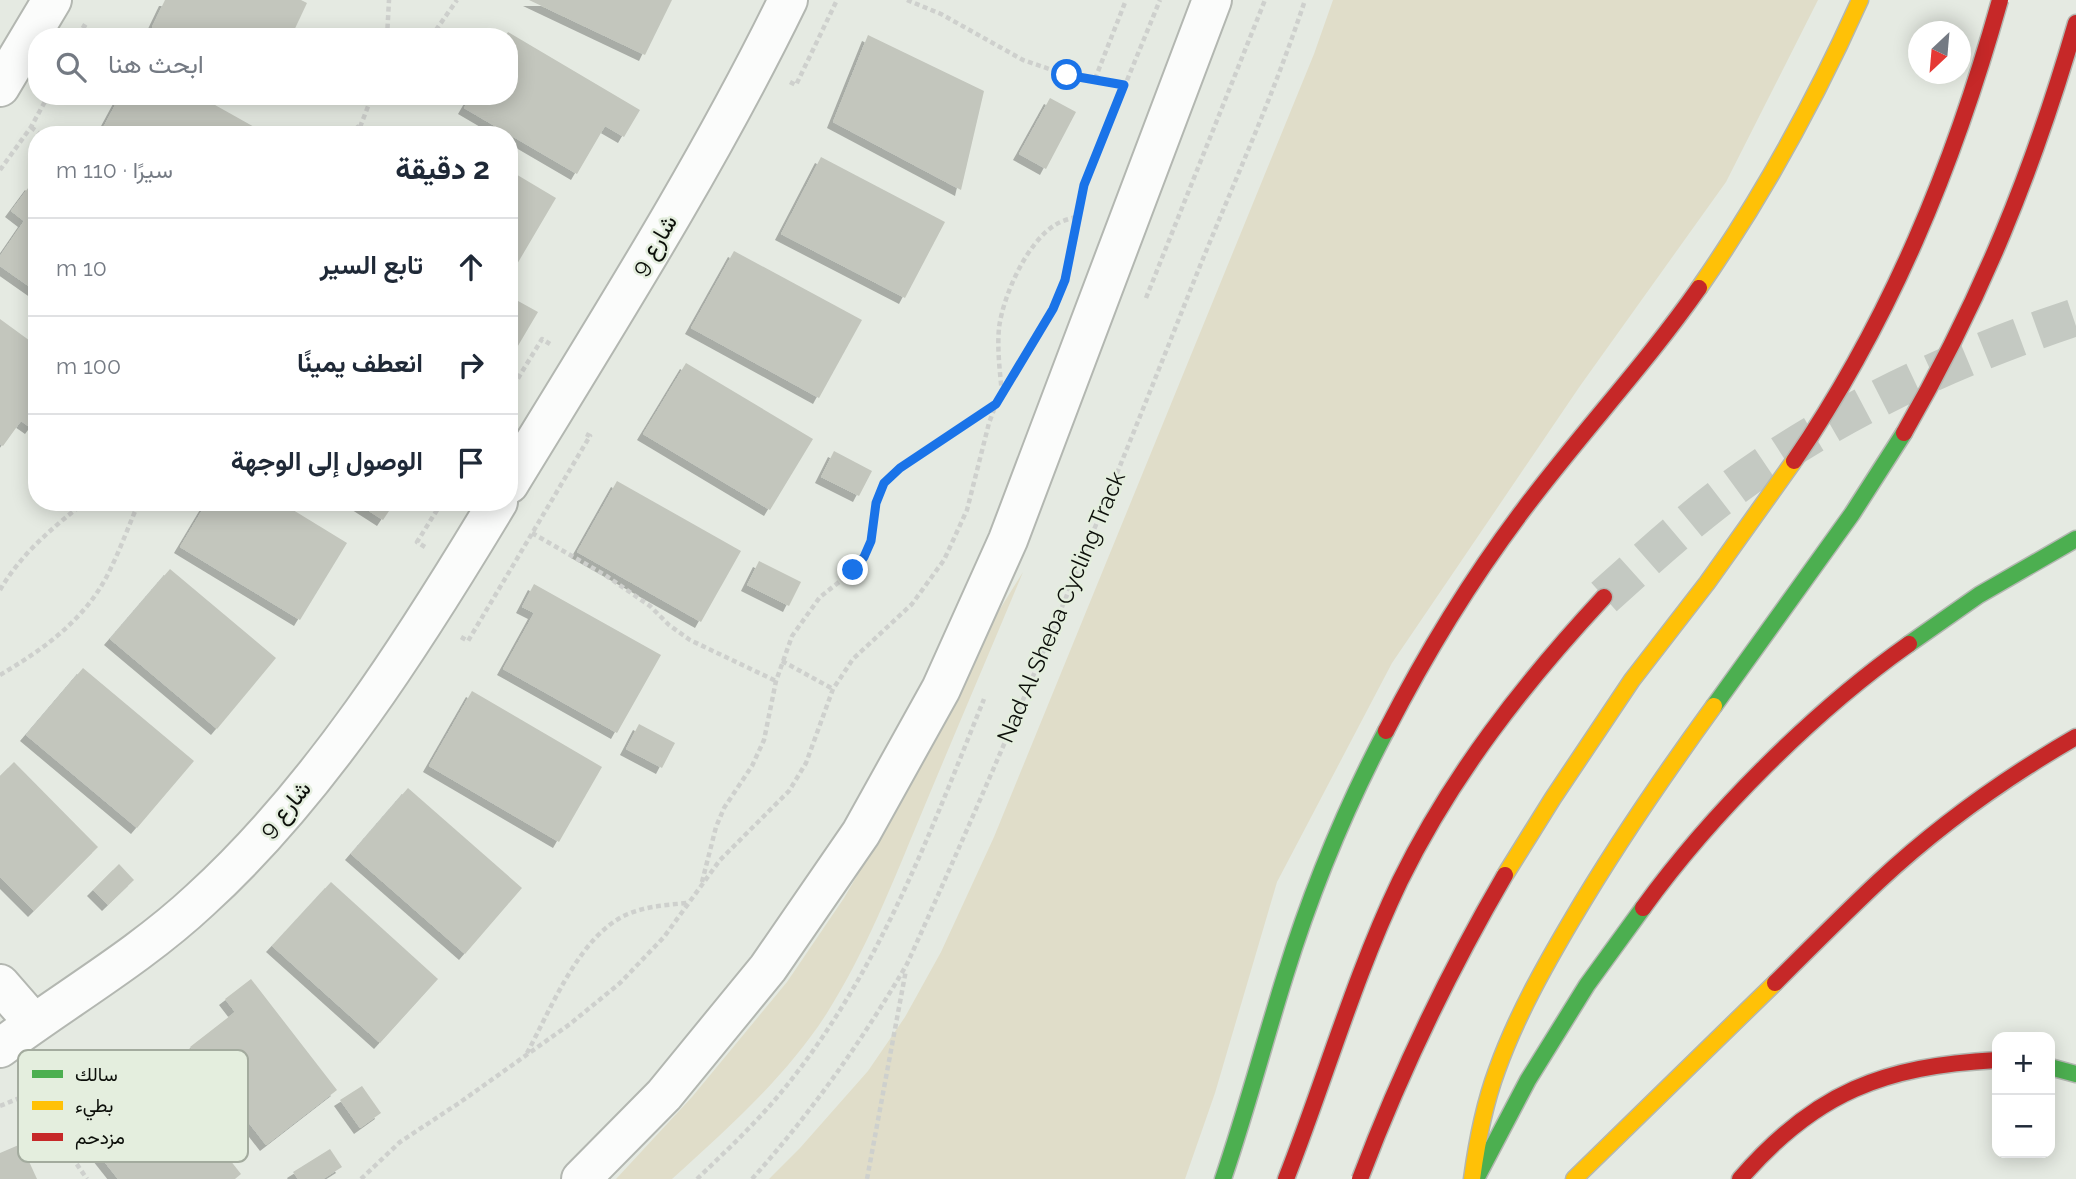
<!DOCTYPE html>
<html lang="ar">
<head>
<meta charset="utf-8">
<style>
  body { margin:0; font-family:Raleway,Vazirmatn,sans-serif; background:#f2f2f3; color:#1f2937; direction:rtl }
  .controls { position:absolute; right:21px; bottom:21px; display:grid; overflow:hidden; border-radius:14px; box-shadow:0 4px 18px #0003 }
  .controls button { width:63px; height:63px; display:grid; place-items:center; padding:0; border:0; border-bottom:2px solid #e0e1e3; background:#fff; color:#1f2937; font:35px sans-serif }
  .compass { position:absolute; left:1908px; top:21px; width:63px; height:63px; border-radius:50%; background:#fff; box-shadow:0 4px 18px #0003; rotate:206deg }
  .stop { position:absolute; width:21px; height:21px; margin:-16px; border:5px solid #1a73e8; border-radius:50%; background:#fff }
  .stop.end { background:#1a73e8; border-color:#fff; box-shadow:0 2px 7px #0008 }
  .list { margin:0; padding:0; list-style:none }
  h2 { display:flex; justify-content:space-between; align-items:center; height:91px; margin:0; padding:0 28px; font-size:30px }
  h2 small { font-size:23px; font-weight:400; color:#747a83 }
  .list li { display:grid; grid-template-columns:46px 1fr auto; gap:21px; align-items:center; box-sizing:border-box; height:98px; padding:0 28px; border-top:2px solid #e0e1e3 }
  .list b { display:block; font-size:26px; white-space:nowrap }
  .list em { font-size:23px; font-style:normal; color:#747a83 }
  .icon { flex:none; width:38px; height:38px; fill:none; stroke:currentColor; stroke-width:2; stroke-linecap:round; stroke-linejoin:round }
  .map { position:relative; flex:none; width:2076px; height:1179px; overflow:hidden; direction:ltr }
  .search { position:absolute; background:#fff; box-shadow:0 4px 18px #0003; left:28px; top:28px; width:490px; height:77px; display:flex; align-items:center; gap:18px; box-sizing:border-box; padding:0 24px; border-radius:28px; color:#747a83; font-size:26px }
  .panel { position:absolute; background:#fff; box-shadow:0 4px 18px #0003; left:28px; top:126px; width:490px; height:385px; border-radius:28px; direction:rtl }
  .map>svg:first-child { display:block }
</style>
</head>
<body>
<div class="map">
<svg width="2076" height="1179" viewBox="0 0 2076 1179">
  <defs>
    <filter id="shadow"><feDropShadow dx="-6" dy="6" stdDeviation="0" flood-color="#0004"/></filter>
  </defs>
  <rect width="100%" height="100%" fill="#e5eae2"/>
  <!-- green -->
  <g fill="#e0ddc9">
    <polygon points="1333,0 1818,0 1726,182 1580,386 1392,663 1277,882 1215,1093 1185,1179 769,1179 800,1148 868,1071 905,1017 941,952 994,837 1314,54"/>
    <path d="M1023,572c-34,82 -69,163 -103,245 -28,67 -54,134 -93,196 -41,64 -99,115 -155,166h-56l76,-82 95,-115 57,-84 81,-139 70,-142z"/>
  </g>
  <!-- building -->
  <g fill="#c3c6bd" filter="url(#shadow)">
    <polygon points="165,0 301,0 307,3 291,37 172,37 152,27"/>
    <polygon points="529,0 672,0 645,55"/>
    <polygon points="508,32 640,110 624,137 605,126 577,174 464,108 471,96 509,96 509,37 505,37"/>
    <polygon points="868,35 984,91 961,190 833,122"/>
    <polygon points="120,96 199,96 256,128 253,135 99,135"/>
    <polygon points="1050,98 1076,112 1046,169 1019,154"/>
    <polygon points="821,157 945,222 905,298 781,234"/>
    <polygon points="509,170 556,198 513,271 509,268"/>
    <polygon points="31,184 37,189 37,292 0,266 0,256 24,221 11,211"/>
    <polygon points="734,251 862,320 819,398 691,328"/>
    <polygon points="509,296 538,312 509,361"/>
    <polygon points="0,319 37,346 37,420 31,428 21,421 3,446 0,444"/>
    <polygon points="686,363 813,439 770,510 643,434"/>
    <polygon points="834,451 872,471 859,496 821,477"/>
    <polygon points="617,481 741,551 701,622 577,552"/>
    <polygon points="207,502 280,502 347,543 300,620 180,547"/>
    <polygon points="355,502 395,502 383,520"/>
    <polygon points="759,561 801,582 789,606 747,585"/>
    <polygon points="170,569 276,658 217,729 110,639"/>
    <polygon points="534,584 661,655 617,733 503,669 534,613 522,607"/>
    <polygon points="83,668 194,761 137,828 26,735"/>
    <polygon points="472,691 602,767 559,842 429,766"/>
    <polygon points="639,724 675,743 662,768 626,749"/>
    <polygon points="14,762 98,847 34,911 0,877 0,776"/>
    <polygon points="408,788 522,888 465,954 351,854"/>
    <polygon points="119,864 134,880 108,905 93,890"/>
    <polygon points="331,882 438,979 380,1043 272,946"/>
    <polygon points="251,979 337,1090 266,1145 190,1047 235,1012 225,999"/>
    <polygon points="159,1070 241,1174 235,1179 118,1179 80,1131"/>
    <polygon points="362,1086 381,1113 360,1128 340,1100"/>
    <polygon points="21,1144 37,1179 0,1179 0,1153"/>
    <polygon points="330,1149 342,1167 323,1179 298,1179 293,1172"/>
  </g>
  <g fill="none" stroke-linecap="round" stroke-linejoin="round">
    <!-- highway-tunnel -->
    <path stroke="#c4c9c2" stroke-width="38" stroke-dasharray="38 19" stroke-linecap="butt" d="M1604,597c41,-37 82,-74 126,-107 105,-78 223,-132 346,-173"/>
    <!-- street casing -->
    <g stroke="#b3b7b1" stroke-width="42">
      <g id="street">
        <polyline points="0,87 52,0"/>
        <path d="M509,484c97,-159 197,-316 279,-484"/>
        <polyline points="0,984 34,1023"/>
        <path d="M0,1048c67,-50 139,-91 200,-148 120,-109 215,-260 298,-398"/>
        <polyline points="581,1179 664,1095 768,968 861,833 941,689 1008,540 1212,0"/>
      </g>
    </g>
    <!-- fast casing -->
    <g stroke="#b3b7b1" stroke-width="19">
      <g id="fast">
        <polyline points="1909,644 1979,595 2076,539"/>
        <polyline points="1714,706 1852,514 1904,433"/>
        <polyline points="2050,1067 2076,1074"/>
        <path d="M1223,1179c23,-67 41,-136 62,-203 26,-84 60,-167 101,-245"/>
        <polyline points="1476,1179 1528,1080 1587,985 1643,908"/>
      </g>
    </g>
    <!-- slow casing -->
    <g stroke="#b3b7b1" stroke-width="19">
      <g id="slow">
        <path d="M1699,288c63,-91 116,-187 161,-288"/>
        <path d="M1472,1179c5,-37 12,-74 25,-109 19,-53 47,-103 76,-152 43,-73 91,-143 141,-212"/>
        <polyline points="1574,1179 1775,983"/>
      </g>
    </g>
    <!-- jam casing -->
    <g stroke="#b3b7b1" stroke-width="19">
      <g id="jam">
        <path d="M1904,433c77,-134 129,-262 172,-410"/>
        <path d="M1386,731c40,-78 85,-152 138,-222 56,-75 121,-144 175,-221"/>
        <path d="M1643,908c68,-94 171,-197 266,-264"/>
        <path d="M1775,983c34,-34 68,-68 103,-101 60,-56 127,-104 198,-145"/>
        <path d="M1286,1179c39,-99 68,-202 114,-298 52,-106 124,-198 204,-284"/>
        <path d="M1740,1179c75,-87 144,-113 257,-119"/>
      </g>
    </g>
    <!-- path -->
    <g stroke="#ced0cd" stroke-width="4.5" stroke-dasharray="5 3.5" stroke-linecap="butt">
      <polyline points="907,0 941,14 1023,60 1067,75 1124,85"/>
      <polyline points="82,25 87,28 82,37"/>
      <polyline points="387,37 389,0"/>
      <polyline points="431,37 457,0"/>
      <polyline points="1095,79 1126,0"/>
      <polyline points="790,82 796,85 837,0"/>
      <polyline points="31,127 41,135"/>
      <polyline points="349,135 360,125"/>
      <polyline points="357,135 372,96"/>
      <polyline points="0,170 31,127 48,96"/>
      <polyline points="1072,249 1076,217 1084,185 1160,0"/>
      <polyline points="1146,298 1265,0"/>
      <polyline points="509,393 542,339 550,344"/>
      <path d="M1002,394c-2,-22 -5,-44 -3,-66 4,-32 28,-86 56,-103 6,-4 14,-6 21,-8"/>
      <polyline points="532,533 605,575 650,606 669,625 690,640 776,681"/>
      <polyline points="425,547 417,542 442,502"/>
      <path d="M0,590c21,-36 52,-62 85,-88"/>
      <polyline points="461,637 468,641 590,436 586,434"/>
      <polyline points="782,661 833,689"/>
      <path d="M0,675c44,-26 86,-56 109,-103 11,-22 20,-47 30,-70"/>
      <polyline points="702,882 716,827 724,808 752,766 764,740 776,681 792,636 820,597 853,571 864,557 871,541 876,503 884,483 900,468 995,404"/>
      <path d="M527,1053c24,-44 53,-119 101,-139 19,-8 39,-9 59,-11"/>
      <polyline points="0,1106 22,1097 65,1147 87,1179"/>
      <polyline points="361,1179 400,1142 459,1103 570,1024 620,983 664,937 720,860 789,791 806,763 833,689 853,659 912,604 944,560 967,510 989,423 996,404 1044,325"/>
      <path d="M697,1179c28,-27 57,-54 82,-84 98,-118 149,-257 205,-396"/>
      <path d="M752,1179c59,-66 110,-138 155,-215 100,-220 192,-443 281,-668 39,-99 84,-195 117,-296"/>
      <polyline points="867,1179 906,970"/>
    </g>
    <!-- street -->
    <use href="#street" stroke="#fbfcfb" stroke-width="38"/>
    <!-- fast -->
    <use href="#fast" stroke="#4caf50" stroke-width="16"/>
    <!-- slow -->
    <use href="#slow" stroke="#ffc107" stroke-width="16"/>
    <!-- jam -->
    <use href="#jam" stroke="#c62828" stroke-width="16"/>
    <!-- slow-bridge casing -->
    <g stroke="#b3b7b1" stroke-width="19" stroke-linecap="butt">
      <polyline id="slow-bridge" points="1505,875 1553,798 1632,680 1707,583 1794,461"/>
    </g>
    <!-- jam-bridge casing -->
    <g stroke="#b3b7b1" stroke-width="19" stroke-linecap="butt">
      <g id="jam-bridge">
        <path d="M1794,461c97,-142 160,-297 206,-461"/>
        <path d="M1360,1179c40,-106 88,-206 145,-304"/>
      </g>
    </g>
    <!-- slow-bridge -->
    <use href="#slow-bridge" stroke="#ffc107" stroke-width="16"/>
    <!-- jam-bridge -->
    <use href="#jam-bridge" stroke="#c62828" stroke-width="16"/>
  </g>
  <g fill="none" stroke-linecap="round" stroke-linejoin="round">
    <!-- route -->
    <polyline stroke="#1a73e8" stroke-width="9" points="853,570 864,557 871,541 876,503 884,483 900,468 996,404 1053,309 1065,280 1084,185 1124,85 1067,75"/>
  </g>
  <g text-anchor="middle" stroke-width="5" stroke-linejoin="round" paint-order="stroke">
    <!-- street labels -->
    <g font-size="23" fill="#0c0f0a" stroke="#e4eede">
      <text transform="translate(654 245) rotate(-59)" y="8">شارع 9</text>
      <text transform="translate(1061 607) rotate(-67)" y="8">Nad Al Sheba Cycling Track</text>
      <text transform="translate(285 809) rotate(-50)" y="8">شارع 9</text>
    </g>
  </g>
  <!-- legend -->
  <rect x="18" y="1050" width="230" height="112" rx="10" fill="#e4eede" stroke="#a3ab9e" stroke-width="2"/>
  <rect x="32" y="1070" width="31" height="8" fill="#4caf50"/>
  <rect x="32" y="1101" width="31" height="9" fill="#ffc107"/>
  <rect x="32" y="1133" width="31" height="8" fill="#c62828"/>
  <g font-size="19" fill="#0c0f0a">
    <text x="75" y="1081">سالك</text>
    <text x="75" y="1112">بطيء</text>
    <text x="75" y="1144">مزدحم</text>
  </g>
</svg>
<div class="controls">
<button>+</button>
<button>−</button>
</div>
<svg class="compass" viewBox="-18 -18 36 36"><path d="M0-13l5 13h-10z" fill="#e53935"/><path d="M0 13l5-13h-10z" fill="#747a83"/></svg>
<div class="stop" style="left:1067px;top:75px"></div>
<div class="stop end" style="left:853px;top:570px"></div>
<div class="search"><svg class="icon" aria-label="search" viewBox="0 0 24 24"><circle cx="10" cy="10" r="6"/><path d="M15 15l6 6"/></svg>ابحث هنا</div>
<section class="panel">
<h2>2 دقيقة<small>سيرًا · 110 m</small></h2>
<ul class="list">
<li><svg class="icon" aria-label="ahead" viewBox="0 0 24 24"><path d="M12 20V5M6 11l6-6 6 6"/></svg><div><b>تابع السير</b></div><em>10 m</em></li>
<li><svg class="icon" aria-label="right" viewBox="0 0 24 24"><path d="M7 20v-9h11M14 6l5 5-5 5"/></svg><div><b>انعطف يمينًا</b></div><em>100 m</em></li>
<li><svg class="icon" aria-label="arrive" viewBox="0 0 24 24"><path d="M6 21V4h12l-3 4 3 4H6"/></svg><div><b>الوصول إلى الوجهة</b></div></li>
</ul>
</section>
</div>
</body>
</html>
